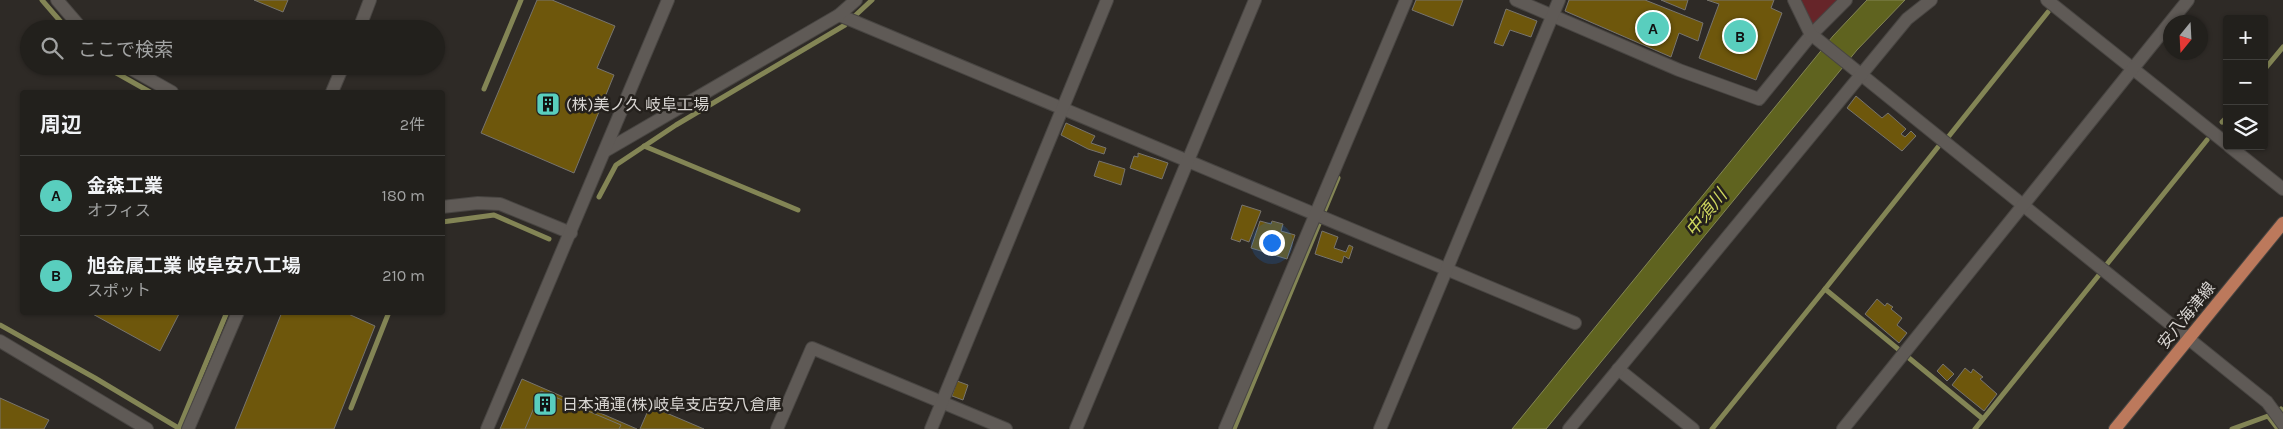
<!DOCTYPE html>
<html lang="ja">
<head>
<meta charset="utf-8">
<style>
  body { margin:0; font-family:Karla,"Noto Sans JP",sans-serif; background:#2a2825; color:#f1f3f6 }
  .controls { position:absolute; right:15px; top:15px; display:grid; overflow:hidden; border-radius:5px; box-shadow:0 1px 4px #0004 }
  .controls button { width:45px; height:45px; display:grid; place-items:center; padding:0; border:0; border-bottom:1px solid #3f3e3b; background:#22201c; color:#f1f3f6; font:25px sans-serif }
  .compass { position:absolute; left:2163px; top:15px; width:45px; height:45px; border-radius:50%; background:#22201c; box-shadow:0 1px 4px #0004; rotate:198deg }
  .you { position:absolute; left:1271px; top:242px; width:18px; height:18px; margin:-12px; border:4px solid #fff; border-radius:50%; background:#1a73e8; box-shadow:0 0 0 8px #1a73e833 }
  .badge { display:grid; place-items:center; width:32px; height:32px; border-radius:50%; background:#59cebe; color:#111; font-size:16px; font-weight:700 }
  .pin { position:absolute; translate:-50% -50%; border:2px solid #fff; box-shadow:0 1px 5px #0006 }
  .list { margin:0; padding:0; list-style:none }
  h2 { display:flex; justify-content:space-between; align-items:center; height:65px; margin:0; padding:0 20px; font-size:21px }
  h2 small { font-size:16px; font-weight:400; color:#a2a3a3 }
  .list li { display:grid; grid-template-columns:32px 1fr auto; gap:15px; align-items:center; box-sizing:border-box; height:80px; padding:0 20px; border-top:1px solid #3f3e3b }
  .list b { display:block; font-size:19px; white-space:nowrap }
  .list p { margin:0; font-size:16px; white-space:nowrap; color:#a2a3a3 }
  .list em { font-size:16px; font-style:normal; color:#a2a3a3 }
  .icon { flex:none; width:28px; height:28px; fill:none; stroke:currentColor; stroke-width:2; stroke-linecap:round; stroke-linejoin:round }
  .map { position:relative; flex:none; width:2283px; height:429px; overflow:hidden }
  .search { position:absolute; background:#22201c; box-shadow:0 1px 4px #0004; left:20px; top:20px; width:425px; height:55px; display:flex; align-items:center; gap:12px; box-sizing:border-box; padding:0 18px; border-radius:28px; color:#a2a3a3; font-size:19px }
  .panel { position:absolute; background:#22201c; box-shadow:0 1px 4px #0004; left:20px; top:90px; width:425px; height:225px; border-radius:5px }
  .map>svg:first-child { display:block }
</style>
</head>
<body>
<div class="map">
<svg width="2283" height="429" viewBox="0 0 2283 429">
  <rect width="100%" height="100%" fill="#2e2a26"/>
  <!-- green -->
  <polygon fill="#662529" points="1800,0 1840,0 1814,26"/>
  <!-- water -->
  <polygon fill="#5f631f" stroke="#838555" points="1867,0 1905,0 1857,50 1546,429 1512,429 1833,36"/>
  <g fill="none" stroke-linecap="round" stroke-linejoin="round">
    <!-- stream -->
    <g stroke="#838555" stroke-width="5">
      <polyline points="42,0 67,29"/>
      <polyline points="104,66 150,92"/>
      <polyline points="2264,70 2283,47"/>
      <polyline points="484,89 521,0"/>
      <polyline points="2222,122 2227,117"/>
      <polyline points="1949,136 2048,12"/>
      <polyline points="644,146 798,210"/>
      <polyline points="599,197 616,165 676,125 845,25 872,0"/>
      <polyline points="442,222 494,215 549,239"/>
      <polyline points="2107,264 2207,140"/>
      <polyline points="0,325 95,378 180,429"/>
      <polyline points="1898,349 1825,289 1938,147"/>
      <polyline points="1909,358 1983,419"/>
      <polyline points="351,408 389,312"/>
      <polyline points="2281,409 2283,411"/>
      <polyline points="179,428 227,312"/>
      <polyline points="1234,429 1338,178"/>
      <polyline points="1712,429 1825,289"/>
      <polyline points="1975,429 2099,275"/>
      <polyline points="2232,429 2268,416 2278,429"/>
    </g>
  </g>
  <!-- building -->
  <g fill="#6e570c" stroke="#77746e">
    <polygon points="254,0 288,0 283,12"/>
    <polygon points="537,0 552,0 615,26 597,68 614,75 574,173 481,133"/>
    <polygon points="1416,0 1463,0 1453,26 1412,10"/>
    <polygon points="1569,0 1645,0 1703,23 1698,41 1679,33 1671,57 1565,11"/>
    <polygon points="1661,0 1688,0 1685,10"/>
    <polygon points="1707,0 1774,0 1771,8 1782,13 1756,80 1699,58 1719,4"/>
    <polygon points="1506,9 1537,21 1531,37 1510,30 1503,46 1494,43"/>
    <polygon points="1856,96 1882,118 1888,113 1906,129 1901,134 1905,137 1911,131 1916,136 1902,151 1847,108"/>
    <polygon points="1066,123 1095,136 1091,143 1106,148 1104,154 1088,149 1061,135"/>
    <polygon points="1138,153 1168,163 1162,179 1130,168 1134,156 1138,157"/>
    <polygon points="1099,161 1125,169 1121,185 1094,176"/>
    <polygon points="1242,205 1261,211 1249,242 1241,239 1240,242 1231,239"/>
    <polygon points="1260,221 1271,224 1272,221 1283,224 1281,231 1295,235 1287,259 1251,248"/>
    <polygon points="1322,231 1338,237 1334,248 1346,252 1349,245 1353,247 1349,259 1344,256 1342,263 1315,254"/>
    <polygon points="1877,299 1885,306 1887,303 1893,307 1891,309 1902,318 1897,325 1907,333 1899,343 1865,314"/>
    <polygon points="89,312 180,312 160,351"/>
    <polygon points="282,312 344,312 375,326 334,429 235,429"/>
    <polygon points="1943,364 1954,374 1947,381 1937,371"/>
    <polygon points="1965,368 1971,373 1973,369 1983,377 1980,379 1997,394 1984,411 1952,385"/>
    <polygon points="522,379 637,429 500,429"/>
    <polygon points="957,381 968,385 963,400 952,396"/>
    <polygon points="541,391 621,425 619,429 525,429"/>
    <polygon points="0,398 49,420 44,429 0,429"/>
    <polygon points="650,406 704,429 640,429"/>
  </g>
  <g fill="none" stroke-linecap="round" stroke-linejoin="round">
    <!-- minor casing -->
    <g stroke="#484542" stroke-width="14">
      <g id="minor">
        <polyline points="57,0 82,29"/>
        <polyline points="1516,0 1679,70 1759,99 1811,35 1846,0"/>
        <polyline points="1794,0 1811,35 1817,39 2267,402 2283,424"/>
        <polyline points="2047,0 2227,144"/>
        <polyline points="839,15 1575,323"/>
        <polyline points="359,29 370,0"/>
        <polyline points="126,66 172,92"/>
        <polyline points="332,92 343,66"/>
        <polyline points="2229,146 2283,189"/>
        <polyline points="605,151 839,15 856,0"/>
        <polyline points="442,207 478,203 500,204 571,233"/>
        <polyline points="0,341 147,429"/>
        <polyline points="1618,369 1693,429"/>
        <polyline points="188,429 238,312"/>
        <polyline points="487,429 668,0"/>
        <polyline points="777,429 812,348 1006,429"/>
        <polyline points="931,429 1107,0"/>
        <polyline points="1076,429 1255,0"/>
        <polyline points="1225,429 1406,0"/>
        <polyline points="1380,429 1559,0"/>
        <polyline points="1569,429 1907,19 1931,0"/>
        <polyline points="1843,429 2188,0"/>
      </g>
    </g>
    <!-- major casing -->
    <g stroke="#484542" stroke-width="14">
      <polyline id="major" points="2115,429 2283,223"/>
    </g>
    <!-- minor -->
    <use href="#minor" stroke="#5f5a56" stroke-width="12"/>
    <!-- major -->
    <use href="#major" stroke="#bc795c" stroke-width="12"/>
  </g>
  <!-- icons -->
  <defs>
    <g id="building-square" transform="scale(1.25)"><rect x="-9" y="-9" width="18" height="18" rx="4" fill="#59cebe" stroke="#24201c"/><path d="M-4-6H4V6H1V3H-1V6H-4ZM-2.5-4.3h1.7v1.8h-1.7ZM.8-4.3h1.7v1.8H.8ZM-2.5-1h1.7V.8h-1.7ZM.8-1h1.7V.8H.8Z" fill="#111"/></g>
  </defs>
  <g fill-rule="evenodd">
    <use href="#building-square" x="548" y="104"/>
    <use href="#building-square" x="545" y="404"/>
  </g>
  <g text-anchor="middle" stroke-width="5" stroke-linejoin="round" paint-order="stroke">
    <!-- poi labels -->
    <g font-size="16" fill="#d8d5d2" stroke="#24201c" text-anchor="start">
      <text x="566" y="110">(株)美ノ久 岐阜工場</text>
      <text x="562" y="410">日本通運(株)岐阜支店安八倉庫</text>
    </g>
    <!-- street labels -->
    <g font-size="16" fill="#d8d5d2" stroke="#24201c">
      <text transform="translate(2186 315) rotate(-51)" y="6">安八海津線</text>
    </g>
    <!-- water labels -->
    <g font-size="18" font-style="italic" fill="#ccd45d" stroke="#24201c">
      <text transform="translate(1706 213) rotate(-51)" y="6">中須川</text>
    </g>
  </g>
</svg>
<div class="controls">
<button>+</button>
<button>−</button>
<button><svg class="icon" aria-label="layers" viewBox="0 0 24 24"><path d="M12 4l9 5-9 5-9-5zM3 14l9 5 9-5"/></svg></button>
</div>
<svg class="compass" viewBox="-18 -18 36 36"><path d="M0-13l5 13h-10z" fill="#e53935"/><path d="M0 13l5-13h-10z" fill="#a2a3a3"/></svg>
<div class="you"></div>
<div class="pin badge" style="left:1653px;top:28px">A</div>
<div class="pin badge" style="left:1740px;top:36px">B</div>
<div class="search"><svg class="icon" aria-label="search" viewBox="0 0 24 24"><circle cx="10" cy="10" r="6"/><path d="M15 15l6 6"/></svg>ここで検索</div>
<section class="panel">
<h2>周辺<small>2件</small></h2>
<ul class="list">
<li><span class="badge">A</span><div><b>金森工業</b><p>オフィス</p></div><em>180 m</em></li>
<li><span class="badge">B</span><div><b>旭金属工業 岐阜安八工場</b><p>スポット</p></div><em>210 m</em></li>
</ul>
</section>
</div>
</body>
</html>
